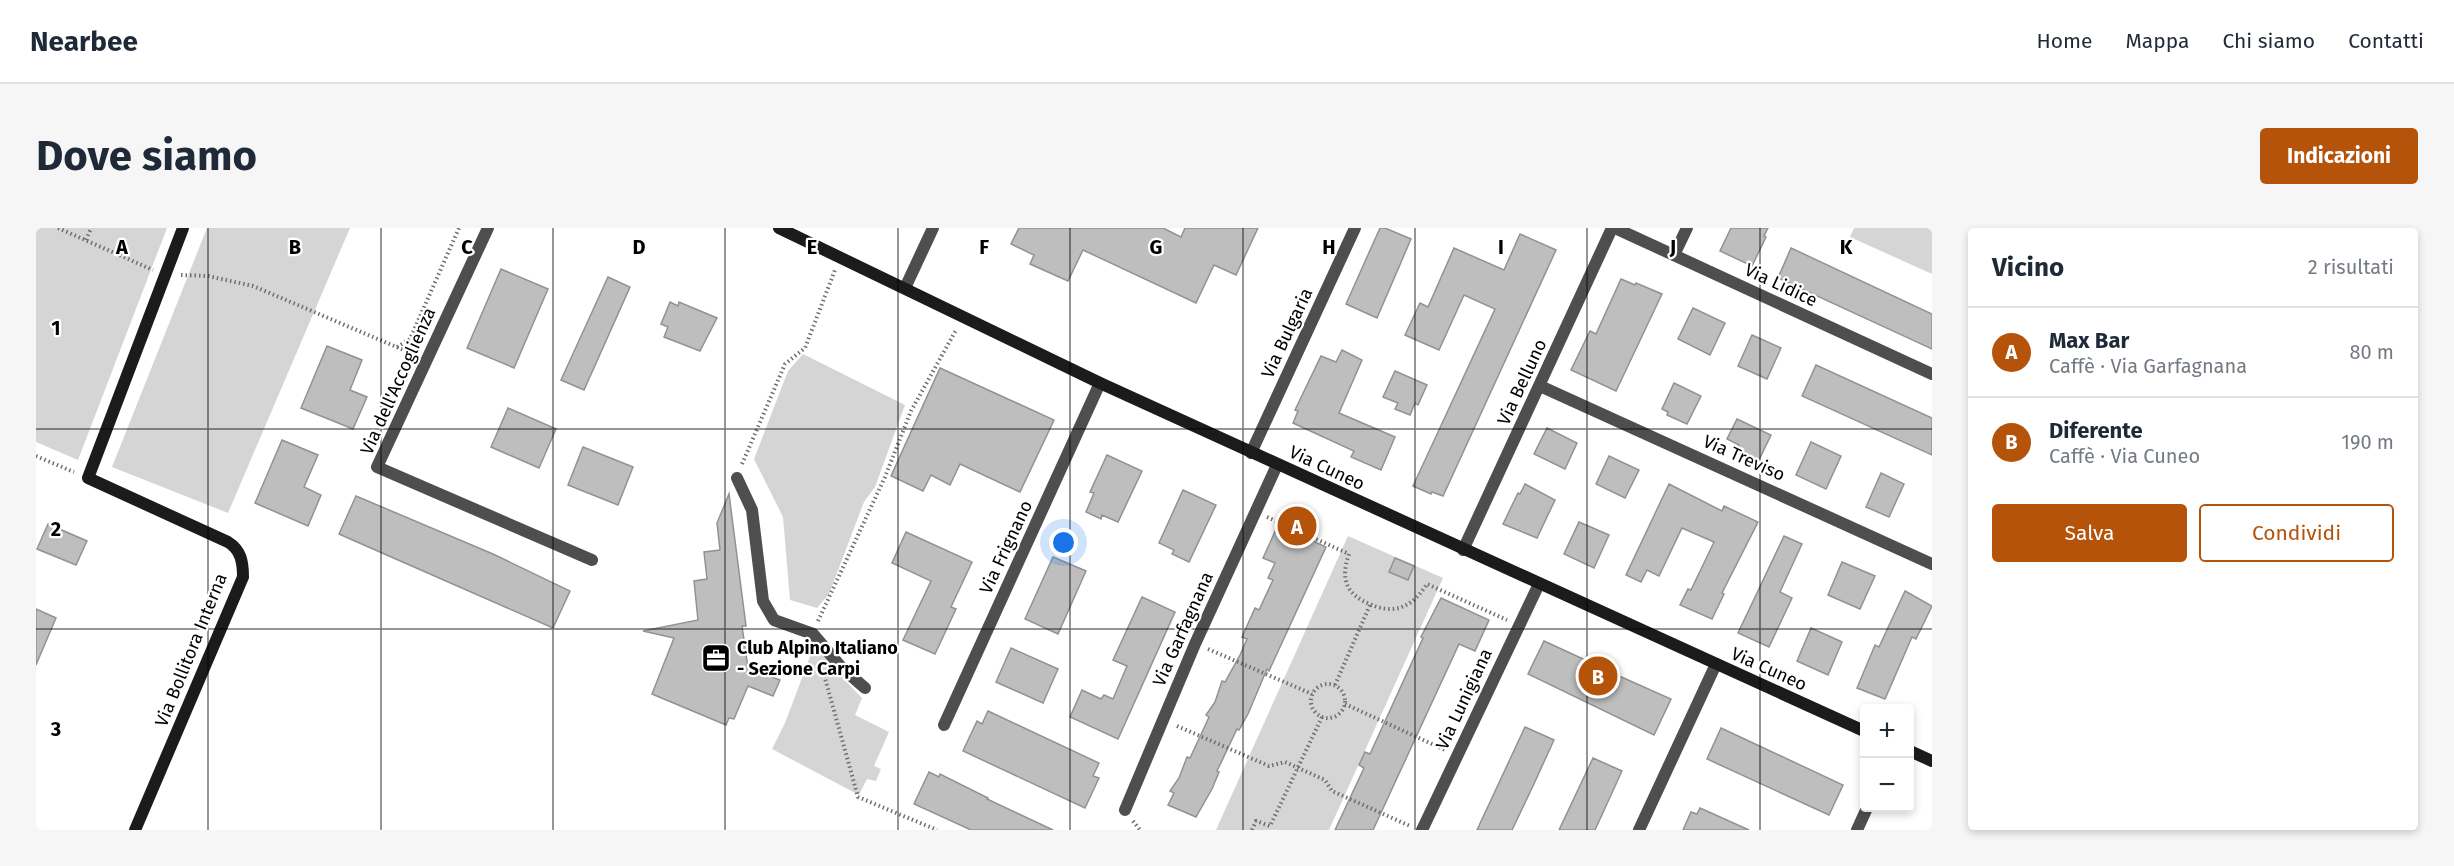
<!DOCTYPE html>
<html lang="it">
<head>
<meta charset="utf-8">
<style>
  body { margin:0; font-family:"Fira Sans",sans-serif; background:#f6f6f7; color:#1f2937 }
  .controls { position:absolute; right:18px; bottom:18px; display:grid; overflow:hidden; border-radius:6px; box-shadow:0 3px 9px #0003 }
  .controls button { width:54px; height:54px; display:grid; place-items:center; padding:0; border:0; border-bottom:2px solid #e0e1e3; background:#fff; color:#1f2937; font:30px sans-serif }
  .you { position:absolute; left:1028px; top:315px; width:21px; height:21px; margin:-15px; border:4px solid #fff; border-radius:50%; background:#1a73e8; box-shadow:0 0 0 9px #1a73e833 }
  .badge { display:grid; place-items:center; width:39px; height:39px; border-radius:50%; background:#b45309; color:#fff; font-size:20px; font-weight:700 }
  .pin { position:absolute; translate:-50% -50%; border:3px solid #fff; box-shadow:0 2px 6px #0006 }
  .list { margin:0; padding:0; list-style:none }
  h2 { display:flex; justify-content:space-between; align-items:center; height:78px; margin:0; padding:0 24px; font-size:26px }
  h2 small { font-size:20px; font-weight:400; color:#747a83 }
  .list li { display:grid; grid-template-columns:39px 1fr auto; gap:18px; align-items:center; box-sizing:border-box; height:90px; padding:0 24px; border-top:2px solid #e0e1e3 }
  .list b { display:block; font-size:22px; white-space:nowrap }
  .list p { margin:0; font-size:20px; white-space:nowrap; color:#747a83 }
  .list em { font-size:20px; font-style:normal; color:#747a83 }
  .actions { display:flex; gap:12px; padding:18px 24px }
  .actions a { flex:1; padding:14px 0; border:2px solid #b45309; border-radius:6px; text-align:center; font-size:21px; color:#b45309 }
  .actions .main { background:#b45309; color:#fff }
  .map { position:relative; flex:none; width:1896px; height:602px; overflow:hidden; border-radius:6px }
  header { display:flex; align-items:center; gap:36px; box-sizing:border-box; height:84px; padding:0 30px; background:#fff; border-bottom:2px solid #e0e1e3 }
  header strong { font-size:28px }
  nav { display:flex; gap:33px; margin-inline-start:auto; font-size:21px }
  .intro { display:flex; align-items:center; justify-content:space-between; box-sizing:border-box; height:144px; padding:0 36px }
  h1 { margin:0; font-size:42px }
  .button { padding:15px 27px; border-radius:6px; background:#b45309; color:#fff; font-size:21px; font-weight:700 }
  main { display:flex; gap:36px; padding:0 36px }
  aside { flex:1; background:#fff; border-radius:6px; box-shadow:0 3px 9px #0003 }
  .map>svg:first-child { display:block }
</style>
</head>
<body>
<header>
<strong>Nearbee</strong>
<nav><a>Home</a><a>Mappa</a><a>Chi siamo</a><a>Contatti</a></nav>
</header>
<div class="intro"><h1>Dove siamo</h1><a class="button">Indicazioni</a></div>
<main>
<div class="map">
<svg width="1896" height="602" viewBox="0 0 1896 602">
  <rect width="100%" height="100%" fill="#fff"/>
  <!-- green -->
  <g fill="#d5d5d5">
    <polygon points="0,0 131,0 42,232 0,214"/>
    <polygon points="171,0 314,0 192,285 76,239"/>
    <polygon points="1818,0 1896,0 1896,46 1814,9"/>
    <polygon points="767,126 869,177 839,259 828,274 793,366 781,380 754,372 747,289 718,231 752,143"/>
    <polygon points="1312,308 1407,350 1293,602 1180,602"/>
    <polygon points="781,410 801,444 826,470 819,487 853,504 838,538 845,541 840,553 831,551 823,567 736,521 749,495"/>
  </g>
  <!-- building -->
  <g fill="#bebebe" stroke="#929292" stroke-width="1.5">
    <polygon points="983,0 1127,0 1145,9 1149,0 1222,0 1200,47 1178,37 1160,75 1047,22 1032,53 994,36 998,27 975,16"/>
    <polygon points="1344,0 1349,0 1375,11 1341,90 1310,76"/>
    <polygon points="1695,0 1732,0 1728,8 1730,9 1716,38 1684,23"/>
    <polygon points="1484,6 1520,22 1407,268 1396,264 1395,266 1377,258 1459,81 1428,67 1403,122 1369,107 1384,75 1392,79 1418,20 1468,42"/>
    <polygon points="1755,20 1896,86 1896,121 1742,50"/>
    <polygon points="465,41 512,61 478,140 431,120"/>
    <polygon points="572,49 594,59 548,162 525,152"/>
    <polygon points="1585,51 1599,57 1600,55 1626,66 1580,163 1535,142 1554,103 1560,106"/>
    <polygon points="634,74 642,78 643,74 681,90 664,123 628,109 632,99 625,96"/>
    <polygon points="1657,80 1689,95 1674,127 1642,111"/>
    <polygon points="1716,107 1745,120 1731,151 1702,138"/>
    <polygon points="291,118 326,132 314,162 331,169 317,201 265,180"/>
    <polygon points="1306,122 1326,132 1303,185 1359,209 1345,242 1315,229 1318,223 1257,195 1262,183 1259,182 1285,128 1300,134"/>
    <polygon points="1780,137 1896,190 1896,227 1766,168"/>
    <polygon points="904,140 1018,192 984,264 924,236 914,257 895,247 887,263 855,248"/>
    <polygon points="1359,143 1391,157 1382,177 1379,175 1374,187 1359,181 1362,175 1347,169"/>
    <polygon points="1638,155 1665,168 1651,196 1631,187 1632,184 1626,181"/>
    <polygon points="472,180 520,201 503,240 455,219"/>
    <polygon points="1701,191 1735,207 1723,232 1701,222 1703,217 1691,211"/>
    <polygon points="1511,200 1541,215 1529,241 1498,226"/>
    <polygon points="246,212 282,227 268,259 285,267 272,298 219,275"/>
    <polygon points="1775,214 1805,228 1790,261 1760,247"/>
    <polygon points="547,219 597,239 582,277 532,257"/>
    <polygon points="1071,227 1106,243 1082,294 1066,287 1065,291 1050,284 1058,265 1054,264"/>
    <polygon points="1573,228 1603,242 1589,270 1560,256"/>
    <polygon points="1845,245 1868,256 1853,289 1830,279"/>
    <polygon points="1489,256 1519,272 1501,310 1467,296 1482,265 1484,266"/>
    <polygon points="1633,256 1686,283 1688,278 1722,294 1686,365 1688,366 1676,391 1644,377 1652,361 1655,362 1678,314 1646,300 1623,348 1611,342 1605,354 1590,347"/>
    <polygon points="1147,262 1180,277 1153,334 1136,326 1138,322 1123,315"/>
    <polygon points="693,266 710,398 706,398 712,440 744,452 737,468 712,458 698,491 693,490 690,497 616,466 638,410 607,403 662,392 658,353 671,351 668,324 684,322 681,295"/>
    <polygon points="320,268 457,326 534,363 517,400 303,306"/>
    <polygon points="1543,294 1573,307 1558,340 1528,326"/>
    <polygon points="12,296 51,313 40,337 1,321"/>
    <polygon points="1242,297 1290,319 1233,443 1231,441 1212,486 1203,502 1201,501 1181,543 1183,544 1176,561 1160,589 1132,577 1138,565 1134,563 1143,550 1151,529 1154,530 1168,500 1173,489 1170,487 1179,474 1186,453 1189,454 1204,427 1211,411 1206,409 1219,380 1223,382 1237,352 1232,350 1239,335 1227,330"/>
    <polygon points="870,304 936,334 915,379 920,381 899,426 867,412 895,353 856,335"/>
    <polygon points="1748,308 1766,316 1744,364 1756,370 1733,419 1702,405"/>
    <polygon points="1017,329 1050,343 1022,406 989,391"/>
    <polygon points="1359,330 1378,338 1372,352 1353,344"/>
    <polygon points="1806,334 1839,348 1824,381 1792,367"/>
    <polygon points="1869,363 1896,378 1880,411 1876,409 1849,471 1821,460 1839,417 1843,419"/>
    <polygon points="1106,369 1139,384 1082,511 1034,489 1046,462 1065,471 1068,467 1077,471 1091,438 1077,432"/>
    <polygon points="1405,370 1453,392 1439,423 1423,416 1337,602 1299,602 1328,540 1323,537 1329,524 1334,526 1387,410 1385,409"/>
    <polygon points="0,381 20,390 0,437"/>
    <polygon points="1775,400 1806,414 1792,447 1761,433"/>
    <polygon points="1508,413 1558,436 1571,438 1581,447 1635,471 1618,507 1492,446"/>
    <polygon points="975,420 1022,441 1007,475 960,454"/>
    <polygon points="952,483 1063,535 1057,548 1063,550 1049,580 927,523 941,493 946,496"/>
    <polygon points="1489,499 1518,512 1497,558 1476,602 1441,602"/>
    <polygon points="1685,500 1807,557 1793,587 1671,531"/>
    <polygon points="1557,530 1586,543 1559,602 1523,602"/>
    <polygon points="893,544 903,549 904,546 952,570 951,571 1017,602 935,602 878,576"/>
    <polygon points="1664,580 1713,602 1647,602 1655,584 1661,586"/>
  </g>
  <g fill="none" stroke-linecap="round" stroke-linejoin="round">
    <!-- path -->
    <g stroke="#707070" stroke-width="4" stroke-dasharray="1.5 3" stroke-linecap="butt">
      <polyline points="22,0 117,42"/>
      <polyline points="50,12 55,0"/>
      <polyline points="145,47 172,48 217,58 377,126"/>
      <polyline points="361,119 374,111 423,0"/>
      <polyline points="0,228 38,244"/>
      <polyline points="706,236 749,136 769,120 799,42"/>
      <path d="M1231,289l82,37c-9,25 -3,41 23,51 9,4 22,6 32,1 10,-4 17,-13 23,-22l80,36"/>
      <polyline points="782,393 849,249 875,183 920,102"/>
      <polyline points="1172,421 1276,466"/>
      <polyline points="787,443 822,569 901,602"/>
      <circle cx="1292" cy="473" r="17"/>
      <polyline points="1299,457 1334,377"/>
      <polyline points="1309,476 1409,522"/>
      <polyline points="1141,498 1233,538 1249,534 1289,552 1296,563 1374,598"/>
      <polyline points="1097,593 1104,602"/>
      <polyline points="1216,602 1220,593 1234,598 1286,489"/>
    </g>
    <!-- street -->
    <g stroke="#4e4e4e" stroke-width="12">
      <polyline points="452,0 341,239 556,332"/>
      <polyline points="1579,0 1896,146"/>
      <polyline points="1638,27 1651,0"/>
      <polyline points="869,60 897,0"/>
      <polyline points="1504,158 1896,336"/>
      <polyline points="1215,225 1319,0"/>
      <polyline points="701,250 716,282 727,373 738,392 777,406 805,439 829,460"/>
      <polyline points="1427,322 1576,0"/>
      <polyline points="908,497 1064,155"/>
      <polyline points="1089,582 1159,416 1241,237"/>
      <polyline points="1386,602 1503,356"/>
      <polyline points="1603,602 1680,436"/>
      <polyline points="1821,602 1831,580"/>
    </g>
    <!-- secondary -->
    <g stroke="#1b1b1b" stroke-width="12">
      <polyline points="743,0 1064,155 1828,503"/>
      <polyline points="1874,523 1896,533"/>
      <path d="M99,602l108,-253c0,-15 -2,-27 -15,-35l-140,-64 95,-250"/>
    </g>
  </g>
  <!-- grid -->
  <path fill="none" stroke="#000" stroke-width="1.5" stroke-opacity="0.55" d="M172,0v602M345,0v602M517,0v602M689,0v602M862,0v602M1034,0v602M1207,0v602M1379,0v602M1551,0v602M1724,0v602M0,201h1896M0,401h1896"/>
  <!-- icons -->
  <defs>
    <g id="office-square" transform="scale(1.5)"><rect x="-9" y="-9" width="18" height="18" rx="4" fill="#000" stroke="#fff"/><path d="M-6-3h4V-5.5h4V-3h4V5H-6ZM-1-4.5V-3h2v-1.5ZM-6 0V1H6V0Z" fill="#fff"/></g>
  </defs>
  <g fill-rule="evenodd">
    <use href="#office-square" x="680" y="430"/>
  </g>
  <g text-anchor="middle" stroke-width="4.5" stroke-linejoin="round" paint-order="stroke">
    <!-- street labels -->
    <g font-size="18" fill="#000" stroke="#fff">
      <text transform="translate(1745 57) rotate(25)" y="6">Via Lidice</text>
      <text transform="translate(1251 105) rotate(-65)" y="6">Via Bulgaria</text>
      <text transform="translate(362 153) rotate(-66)" y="6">Via dell'Accoglienza</text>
      <text transform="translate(1486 154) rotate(-65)" y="6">Via Belluno</text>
      <text transform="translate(1708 230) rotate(24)" y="6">Via Treviso</text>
      <text transform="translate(1291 240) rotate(25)" y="6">Via Cuneo</text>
      <text transform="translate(970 319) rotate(-65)" y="6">Via Frignano</text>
      <text transform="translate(1147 401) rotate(-66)" y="6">Via Garfagnana</text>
      <text transform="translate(155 422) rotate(-68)" y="6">Via Bollitora Interna</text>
      <text transform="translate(1733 441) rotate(24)" y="6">Via Cuneo</text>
      <text transform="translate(1428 471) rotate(-65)" y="6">Via Lunigiana</text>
    </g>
    <!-- poi labels -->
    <g font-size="18" font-weight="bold" fill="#000" stroke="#fff" text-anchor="start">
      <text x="701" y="426">Club Alpino Italiano<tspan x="701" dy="21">- Sezione Carpi</tspan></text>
    </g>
  </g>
  <g font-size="20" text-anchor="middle" font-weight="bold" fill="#000" stroke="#fff" stroke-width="4.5" stroke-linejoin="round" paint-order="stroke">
    <text x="86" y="26">A</text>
    <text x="259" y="26">B</text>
    <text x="431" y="26">C</text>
    <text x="603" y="26">D</text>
    <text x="776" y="26">E</text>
    <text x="948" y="26">F</text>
    <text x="1120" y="26">G</text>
    <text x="1293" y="26">H</text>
    <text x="1465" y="26">I</text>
    <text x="1637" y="26">J</text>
    <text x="1810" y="26">K</text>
    <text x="20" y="107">1</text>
    <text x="20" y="308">2</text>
    <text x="20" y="508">3</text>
  </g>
</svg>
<div class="controls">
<button>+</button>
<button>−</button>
</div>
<div class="you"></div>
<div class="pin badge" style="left:1261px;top:298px">A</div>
<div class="pin badge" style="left:1562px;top:448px">B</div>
</div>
<aside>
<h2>Vicino<small>2 risultati</small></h2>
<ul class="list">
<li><span class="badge">A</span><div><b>Max Bar</b><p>Caffè · Via Garfagnana</p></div><em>80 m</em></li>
<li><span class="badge">B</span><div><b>Diferente</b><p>Caffè · Via Cuneo</p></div><em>190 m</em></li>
</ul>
<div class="actions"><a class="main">Salva</a><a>Condividi</a></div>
</aside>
</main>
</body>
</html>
